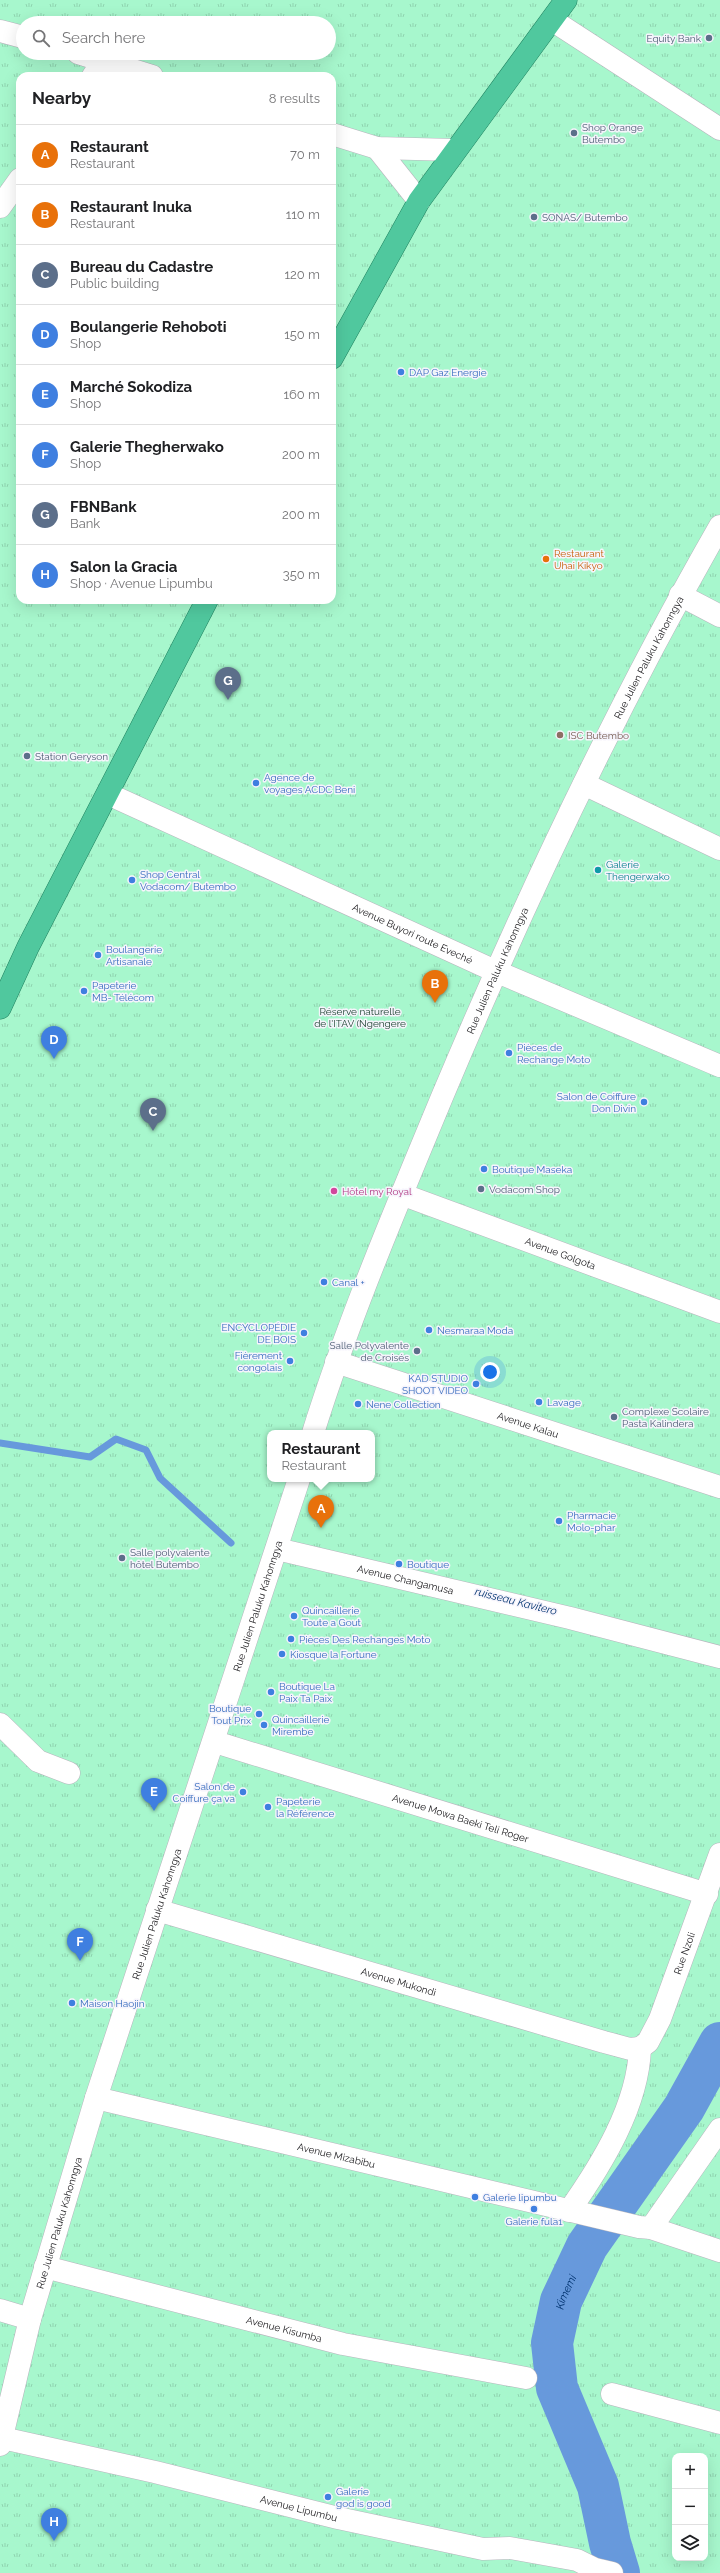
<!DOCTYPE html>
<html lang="en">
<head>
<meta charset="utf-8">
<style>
  body { margin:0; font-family:Raleway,sans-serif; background:#f2f2f2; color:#202124 }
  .controls { position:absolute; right:12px; bottom:12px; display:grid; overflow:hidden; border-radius:8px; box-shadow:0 4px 16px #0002 }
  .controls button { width:36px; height:36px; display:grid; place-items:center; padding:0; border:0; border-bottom:1px solid #e0e0e0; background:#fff; color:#202124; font:20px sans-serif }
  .you { position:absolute; left:490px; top:1372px; width:14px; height:14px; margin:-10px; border:3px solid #fff; border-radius:50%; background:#1a73e8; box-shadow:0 0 0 6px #1a73e833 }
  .badge { display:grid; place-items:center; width:26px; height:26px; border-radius:50%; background:#111827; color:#fff; font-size:13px; font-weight:700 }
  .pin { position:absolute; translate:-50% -33px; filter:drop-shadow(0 1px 2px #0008) }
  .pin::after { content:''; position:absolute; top:21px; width:14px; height:12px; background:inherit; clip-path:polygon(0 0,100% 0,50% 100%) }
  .popup { position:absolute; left:267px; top:1430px; width:108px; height:52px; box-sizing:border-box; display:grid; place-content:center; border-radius:8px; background:#fff; filter:drop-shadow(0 1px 3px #0005); font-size:13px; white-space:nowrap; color:#757577 }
  .popup b { font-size:15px; color:#202124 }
  .popup::after { content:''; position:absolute; left:50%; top:100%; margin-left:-8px; border:8px solid transparent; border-top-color:#fff }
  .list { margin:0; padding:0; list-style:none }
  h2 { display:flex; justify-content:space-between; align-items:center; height:52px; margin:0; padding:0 16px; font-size:17px }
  h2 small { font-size:13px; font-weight:400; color:#757577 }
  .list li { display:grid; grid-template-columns:26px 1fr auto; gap:12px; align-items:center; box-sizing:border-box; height:60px; padding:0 16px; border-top:1px solid #e0e0e0 }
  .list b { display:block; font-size:15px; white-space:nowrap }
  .list p { margin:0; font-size:13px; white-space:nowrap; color:#757577 }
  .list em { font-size:13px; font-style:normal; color:#757577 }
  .icon { flex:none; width:22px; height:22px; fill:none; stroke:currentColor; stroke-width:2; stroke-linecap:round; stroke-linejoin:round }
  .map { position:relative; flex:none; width:720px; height:2573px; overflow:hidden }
  .search { position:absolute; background:#fff; box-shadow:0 4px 16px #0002; left:16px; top:16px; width:320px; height:44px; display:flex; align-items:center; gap:10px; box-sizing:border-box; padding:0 14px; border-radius:22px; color:#757577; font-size:15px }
  .panel { position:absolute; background:#fff; box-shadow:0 4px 16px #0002; left:16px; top:72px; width:320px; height:532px; border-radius:12px }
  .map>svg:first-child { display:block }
</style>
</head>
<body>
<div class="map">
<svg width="720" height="2573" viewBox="0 0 720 2573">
  <defs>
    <pattern id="park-tufts" width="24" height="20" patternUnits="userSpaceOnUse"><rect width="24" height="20" fill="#a7f7cd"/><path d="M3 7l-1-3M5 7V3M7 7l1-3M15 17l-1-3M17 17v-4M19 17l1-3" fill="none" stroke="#8fd3af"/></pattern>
  </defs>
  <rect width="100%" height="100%" fill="#f6f4fc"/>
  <!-- park -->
  <path fill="url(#park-tufts)" fill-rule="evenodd" d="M0,0h720v2573h-720zM23,23h306v30h-306zM20,76h312v524h-312zM270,1433h102v46h-102zM675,2456h30v102h-30z"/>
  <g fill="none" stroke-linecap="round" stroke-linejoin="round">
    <!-- stream -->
    <polyline stroke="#6799dc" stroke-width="7" points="0,1443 90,1457 116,1439 146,1450 160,1478 231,1543"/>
    <!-- river -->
    <path stroke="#6799dc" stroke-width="42" id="s1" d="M619,2573l-9,-30 -12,-57 -41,-98 -5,-45 9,-42 26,-55 97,-138 36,-65"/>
    <!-- minor casing -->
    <g stroke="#b7b5bd" stroke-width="23">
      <g id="minor">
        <polyline points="552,20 720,129"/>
        <polyline points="93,76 104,60"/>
        <polyline points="0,207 20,179"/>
        <polyline points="680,595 720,616"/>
        <polyline points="584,784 720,849"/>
        <path id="s2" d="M401,1194l319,118"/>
        <path id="s3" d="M336,1362l384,125"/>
        <path id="s4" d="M313,1433c36,-115 83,-225 129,-336 82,-195 173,-388 278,-571"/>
        <path id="s5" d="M277,1549l293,69 150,39"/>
        <polyline points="0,1724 38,1761 69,1773"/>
        <path id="s6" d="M215,1742l492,152"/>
        <path id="s7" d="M157,1910l447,132 26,7 10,-1"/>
        <path id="s8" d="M640,2048l8,-6 12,-23 60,-165"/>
        <path id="s9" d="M96,2098l543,129 12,1 69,23"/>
        <path d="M569,2211c33,-47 69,-105 71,-163"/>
        <polyline points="651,2228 720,2129"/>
        <path id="s10" d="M45,2267l298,77 183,34"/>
        <polyline points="0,2310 30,2319"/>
        <polyline points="612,2394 720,2423"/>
        <path id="s11" d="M2,2438l153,34 183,46 145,31 27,-1 67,12 18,9 17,4"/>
        <path id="s12" d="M0,2445l30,-126 66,-221 203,-619"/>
      </g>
    </g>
    <!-- tertiary casing -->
    <g stroke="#b7b5bd" stroke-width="23">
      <g id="tertiary">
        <polyline points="0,31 23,37"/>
        <polyline points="78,53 152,76"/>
        <polyline points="332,134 377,148 454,150"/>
        <polyline points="377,148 419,201"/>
        <path id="s13" d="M108,794l387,177 225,95"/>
      </g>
    </g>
    <!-- trunk casing -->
    <g stroke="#208260" stroke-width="23">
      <g id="trunk">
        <polyline points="332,358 419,201 566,0"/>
        <polyline points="0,1008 28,947 207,600"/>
      </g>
    </g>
    <!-- minor -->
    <use href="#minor" stroke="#fff" stroke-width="22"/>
    <!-- tertiary -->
    <use href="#tertiary" stroke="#fff" stroke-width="22"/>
    <!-- trunk -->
    <use href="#trunk" stroke="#50c89e" stroke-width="22"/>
  </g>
  <!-- markers -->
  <g fill="#5c6f8a" stroke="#f6f4fc" stroke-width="1.5">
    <circle cx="709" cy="38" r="4"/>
    <circle cx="574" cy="133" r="4"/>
    <circle cx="534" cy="217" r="4"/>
    <circle cx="27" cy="756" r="4"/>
    <circle cx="481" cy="1189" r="4"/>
    <circle cx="417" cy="1351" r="4"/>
    <circle cx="614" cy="1417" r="4"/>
    <circle cx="122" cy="1558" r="4"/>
  </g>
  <g fill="#3f7fe0" stroke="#f6f4fc" stroke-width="1.5">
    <circle cx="401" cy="372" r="4"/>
    <circle cx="256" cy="783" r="4"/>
    <circle cx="132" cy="880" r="4"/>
    <circle cx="98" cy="955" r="4"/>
    <circle cx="84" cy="991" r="4"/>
    <circle cx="509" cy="1053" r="4"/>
    <circle cx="644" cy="1102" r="4"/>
    <circle cx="484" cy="1169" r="4"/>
    <circle cx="324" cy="1282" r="4"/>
    <circle cx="429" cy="1330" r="4"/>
    <circle cx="304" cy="1333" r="4"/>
    <circle cx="290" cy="1361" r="4"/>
    <circle cx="476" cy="1384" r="4"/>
    <circle cx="539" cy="1402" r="4"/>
    <circle cx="358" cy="1404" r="4"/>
    <circle cx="559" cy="1521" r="4"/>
    <circle cx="399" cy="1564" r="4"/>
    <circle cx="294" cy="1616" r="4"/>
    <circle cx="291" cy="1639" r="4"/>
    <circle cx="282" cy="1654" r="4"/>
    <circle cx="271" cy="1692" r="4"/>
    <circle cx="259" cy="1714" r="4"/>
    <circle cx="264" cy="1725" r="4"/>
    <circle cx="243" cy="1792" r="4"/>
    <circle cx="268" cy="1807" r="4"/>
    <circle cx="72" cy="2003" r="4"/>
    <circle cx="475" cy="2197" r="4"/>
    <circle cx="534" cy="2209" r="4"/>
    <circle cx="328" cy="2497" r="4"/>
  </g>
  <circle fill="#e8710a" stroke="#f6f4fc" stroke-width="1.5" cx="546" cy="559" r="4"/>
  <circle fill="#8d6e63" stroke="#f6f4fc" stroke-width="1.5" cx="560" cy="735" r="4"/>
  <circle fill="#0f9aa8" stroke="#f6f4fc" stroke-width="1.5" cx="598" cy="870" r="4"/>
  <circle fill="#d1479c" stroke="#f6f4fc" stroke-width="1.5" cx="334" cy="1191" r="4"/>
  <g text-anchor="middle" stroke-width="3" stroke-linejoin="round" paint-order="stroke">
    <!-- service labels -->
    <g font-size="10" fill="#4e5e75" stroke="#f6f4fc" text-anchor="start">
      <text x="701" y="42" text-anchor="end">Equity Bank</text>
      <text x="582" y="131">Shop Orange<tspan x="582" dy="12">Butembo</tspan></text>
      <text x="542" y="221">SONAS/ Butembo</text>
      <text x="35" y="760">Station Geryson</text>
      <text x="489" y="1193">Vodacom Shop</text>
      <text x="409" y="1349" text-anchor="end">Salle Polyvalente<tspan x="409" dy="12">de Croisés</tspan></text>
      <text x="622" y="1415">Complexe Scolaire<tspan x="622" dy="12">Pasta Kalindera</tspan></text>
      <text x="130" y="1556">Salle polyvalente<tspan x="130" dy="12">hôtel Butembo</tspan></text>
    </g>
    <!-- shop labels -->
    <g font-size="10" fill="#366cbe" stroke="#f6f4fc" text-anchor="start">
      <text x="409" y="376">DAP Gaz Energie</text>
      <text x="264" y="781">Agence de<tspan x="264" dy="12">voyages ACDC Beni</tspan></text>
      <text x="140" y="878">Shop Central<tspan x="140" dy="12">Vodacom/ Butembo</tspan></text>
      <text x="106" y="953">Boulangerie<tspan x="106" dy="12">Artisanale</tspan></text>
      <text x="92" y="989">Papeterie<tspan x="92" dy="12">MB- Télécom</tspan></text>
      <text x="517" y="1051">Pièces de<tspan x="517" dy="12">Rechange Moto</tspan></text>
      <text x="636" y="1100" text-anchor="end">Salon de Coiffure<tspan x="636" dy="12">Don Divin</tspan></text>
      <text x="492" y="1173">Boutique Maseka</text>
      <text x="332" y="1286">Canal +</text>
      <text x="296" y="1331" text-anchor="end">ENCYCLOPÉDIE<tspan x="296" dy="12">DE BOIS</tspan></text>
      <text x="437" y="1334">Nesmaraa Moda</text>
      <text x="282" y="1359" text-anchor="end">Fièrement<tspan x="282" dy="12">congolais</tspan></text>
      <text x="468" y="1382" text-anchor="end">KAD STUDIO<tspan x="468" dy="12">SHOOT VIDEO</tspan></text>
      <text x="547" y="1406">Lavage</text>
      <text x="366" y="1408">Nene Collection</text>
      <text x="567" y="1519">Pharmacie<tspan x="567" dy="12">Molo-phar</tspan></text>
      <text x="407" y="1568">Boutique</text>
      <text x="302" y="1614">Quincaillerie<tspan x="302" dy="12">Toute a Gout</tspan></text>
      <text x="299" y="1643">Pièces Des Rechanges Moto</text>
      <text x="290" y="1658">Kiosque la Fortune</text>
      <text x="279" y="1690">Boutique La<tspan x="279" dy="12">Paix Ta Paix</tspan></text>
      <text x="251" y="1712" text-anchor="end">Boutique<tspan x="251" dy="12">Tout Prix</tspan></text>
      <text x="272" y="1723">Quincaillerie<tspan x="272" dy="12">Mirembe</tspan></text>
      <text x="235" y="1790" text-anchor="end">Salon de<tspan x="235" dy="12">Coiffure ça va</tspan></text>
      <text x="276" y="1805">Papeterie<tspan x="276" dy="12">la Référence</tspan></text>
      <text x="80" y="2007">Maison Haojin</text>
      <text x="483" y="2201">Galerie lipumbu</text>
      <text x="534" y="2225" text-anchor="middle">Galerie fula1</text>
      <text x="336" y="2495">Galerie<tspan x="336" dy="12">god is good</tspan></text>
    </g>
    <!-- food labels -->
    <g font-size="10" fill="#c56008" stroke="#f6f4fc" text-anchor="start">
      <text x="554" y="557">Restaurant<tspan x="554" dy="12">Uhai Kikyo</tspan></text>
    </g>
    <!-- street labels -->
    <g font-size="10" fill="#1a191c" stroke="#f6f4fc">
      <text dy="4" stroke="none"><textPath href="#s4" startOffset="846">Rue Julien Paluku Kahonngya</textPath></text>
      <text dy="4" stroke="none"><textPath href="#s13" startOffset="335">Avenue Buyori route Eveché</textPath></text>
      <text dy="4" stroke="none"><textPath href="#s4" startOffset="498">Rue Julien Paluku Kahonngya</textPath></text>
      <text dy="4" stroke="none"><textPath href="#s2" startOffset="170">Avenue Golgota</textPath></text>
      <text dy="4" stroke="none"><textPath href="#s3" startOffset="202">Avenue Kalau</textPath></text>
      <text dy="4" stroke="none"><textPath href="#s5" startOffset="132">Avenue Changamusa</textPath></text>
      <text dy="4" stroke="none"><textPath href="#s12" startOffset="878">Rue Julien Paluku Kahonngya</textPath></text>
      <text dy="4" stroke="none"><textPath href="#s6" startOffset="257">Avenue Mowa Baeki Teli Roger</textPath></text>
      <text dy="4" stroke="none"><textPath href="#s12" startOffset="554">Rue Julien Paluku Kahonngya</textPath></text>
      <text dy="4" stroke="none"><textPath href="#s8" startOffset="106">Rue Nzoli</textPath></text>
      <text dy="4" stroke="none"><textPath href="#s7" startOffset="252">Avenue Mukondi</textPath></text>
      <text dy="4" stroke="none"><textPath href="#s9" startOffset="247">Avenue Mizabibu</textPath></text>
      <text dy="4" stroke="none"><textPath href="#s12" startOffset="230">Rue Julien Paluku Kahonngya</textPath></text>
      <text dy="4" stroke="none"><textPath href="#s10" startOffset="247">Avenue Kisumba</textPath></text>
      <text dy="4" stroke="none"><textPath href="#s11" startOffset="305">Avenue Lipumbu</textPath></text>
    </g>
    <!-- education labels -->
    <g font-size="10" fill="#785e54" stroke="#f6f4fc" text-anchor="start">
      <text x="568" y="739">ISC Butembo</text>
    </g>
    <!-- culture labels -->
    <g font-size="10" fill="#0d838f" stroke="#f6f4fc" text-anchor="start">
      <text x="606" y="868">Galerie<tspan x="606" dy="12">Thengerwako</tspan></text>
    </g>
    <!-- park labels -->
    <g font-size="10" fill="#173f2c" stroke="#f6f4fc">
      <text x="360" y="1015">Réserve naturelle<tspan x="360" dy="12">de l'ITAV (Ngengere</tspan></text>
    </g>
    <!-- hotel labels -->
    <g font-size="10" fill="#b23c85" stroke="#f6f4fc" text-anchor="start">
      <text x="342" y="1195">Hôtel my Royal</text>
    </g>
    <!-- water labels -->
    <g font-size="11" font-style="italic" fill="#00336f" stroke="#f6f4fc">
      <text transform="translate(516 1601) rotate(14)" y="4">ruisseau Kavitero</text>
      <text dy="4" stroke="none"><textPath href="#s1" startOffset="294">Kimemi</textPath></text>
    </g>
  </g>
</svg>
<div class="controls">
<button>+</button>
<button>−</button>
<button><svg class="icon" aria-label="layers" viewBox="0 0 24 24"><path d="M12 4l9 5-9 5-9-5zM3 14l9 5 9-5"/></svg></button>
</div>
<div class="you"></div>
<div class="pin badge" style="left:321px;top:1528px;background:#e8710a">A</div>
<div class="popup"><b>Restaurant</b>Restaurant</div>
<div class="pin badge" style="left:435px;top:1003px;background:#e8710a">B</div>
<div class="pin badge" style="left:153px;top:1131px;background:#5c6f8a">C</div>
<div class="pin badge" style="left:54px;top:1059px;background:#3f7fe0">D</div>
<div class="pin badge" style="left:154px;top:1811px;background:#3f7fe0">E</div>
<div class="pin badge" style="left:80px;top:1961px;background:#3f7fe0">F</div>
<div class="pin badge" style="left:228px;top:700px;background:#5c6f8a">G</div>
<div class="pin badge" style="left:54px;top:2541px;background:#3f7fe0">H</div>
<div class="search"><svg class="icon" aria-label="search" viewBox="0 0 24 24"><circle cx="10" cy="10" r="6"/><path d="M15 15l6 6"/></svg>Search here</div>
<section class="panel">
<h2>Nearby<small>8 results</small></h2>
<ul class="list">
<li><span class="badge" style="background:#e8710a">A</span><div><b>Restaurant</b><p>Restaurant</p></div><em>70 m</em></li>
<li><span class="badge" style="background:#e8710a">B</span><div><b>Restaurant Inuka</b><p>Restaurant</p></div><em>110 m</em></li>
<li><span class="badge" style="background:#5c6f8a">C</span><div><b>Bureau du Cadastre</b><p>Public building</p></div><em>120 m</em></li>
<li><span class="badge" style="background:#3f7fe0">D</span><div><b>Boulangerie Rehoboti</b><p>Shop</p></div><em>150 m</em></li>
<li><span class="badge" style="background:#3f7fe0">E</span><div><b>Marché Sokodiza</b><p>Shop</p></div><em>160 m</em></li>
<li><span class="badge" style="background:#3f7fe0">F</span><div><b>Galerie Thegherwako</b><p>Shop</p></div><em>200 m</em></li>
<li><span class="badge" style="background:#5c6f8a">G</span><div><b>FBNBank</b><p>Bank</p></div><em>200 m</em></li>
<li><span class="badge" style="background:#3f7fe0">H</span><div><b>Salon la Gracia</b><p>Shop · Avenue Lipumbu</p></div><em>350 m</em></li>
</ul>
</section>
</div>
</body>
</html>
